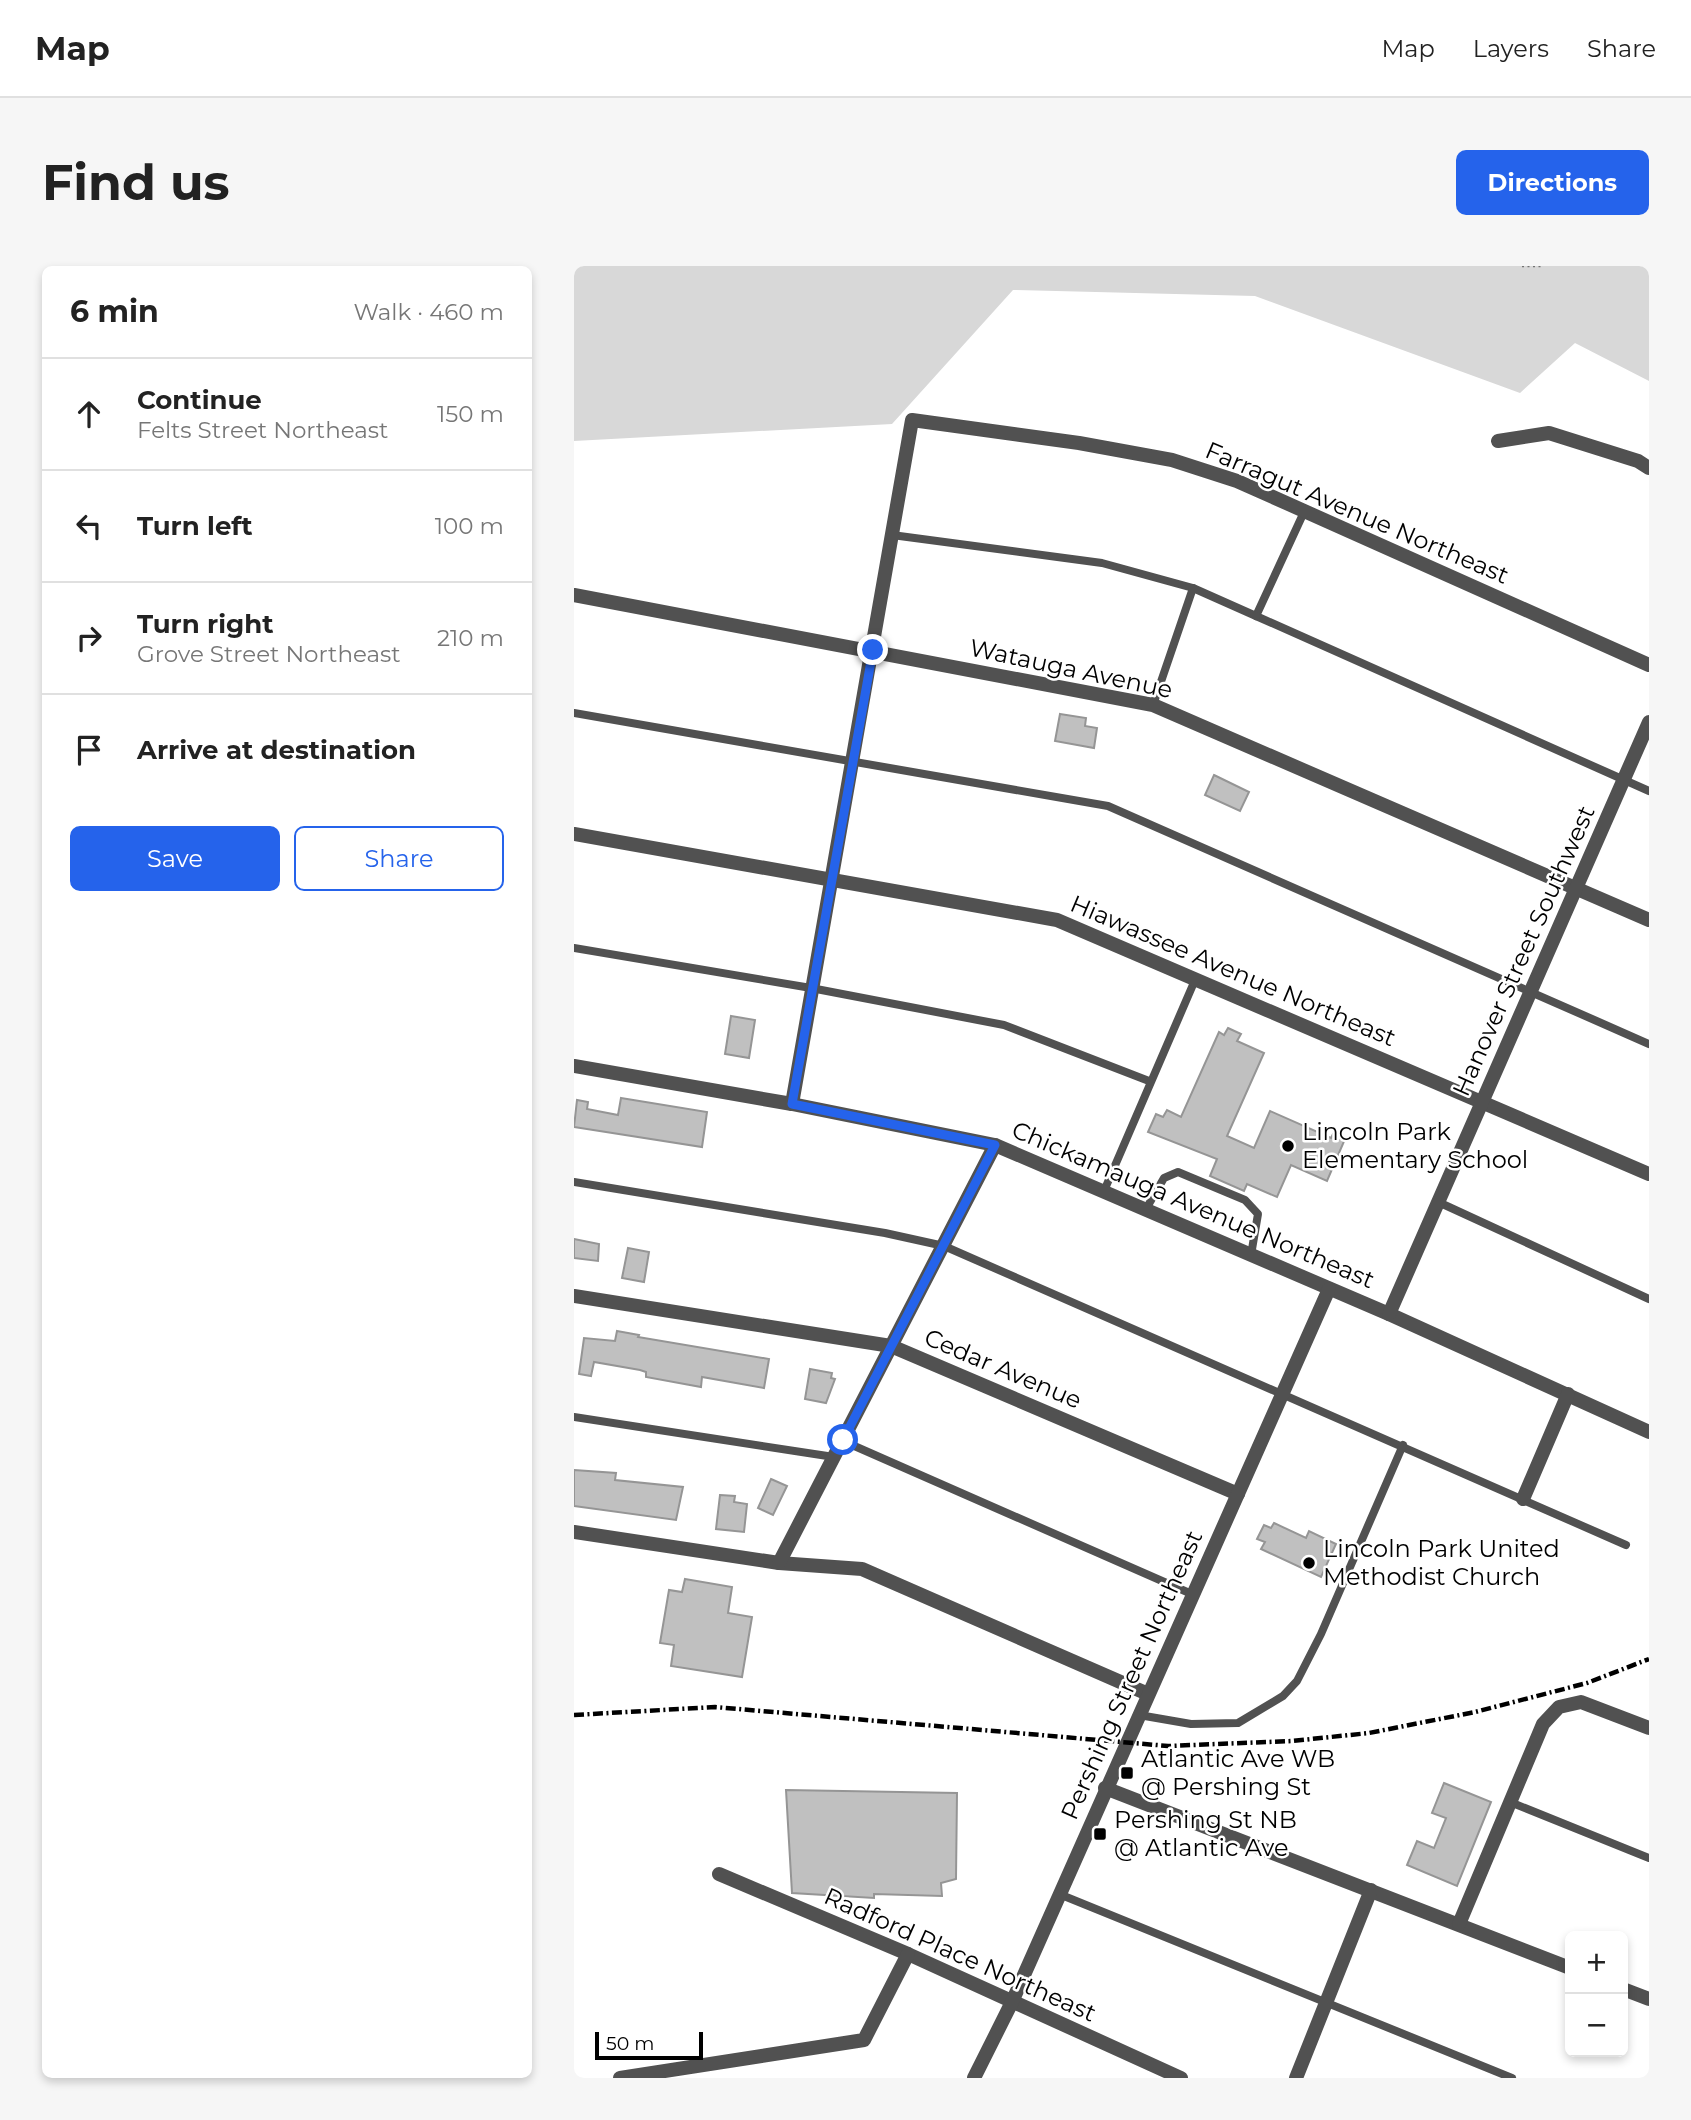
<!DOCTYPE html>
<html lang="en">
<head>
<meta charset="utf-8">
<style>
  body { margin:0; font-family:Montserrat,sans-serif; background:#f6f6f6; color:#222 }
  .controls { position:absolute; right:21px; bottom:21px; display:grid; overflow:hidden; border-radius:10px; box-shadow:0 4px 10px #0003 }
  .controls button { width:63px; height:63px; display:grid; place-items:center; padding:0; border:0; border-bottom:2px solid #e0e0e0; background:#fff; color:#222; font:35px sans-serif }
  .scale { position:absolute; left:21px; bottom:18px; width:108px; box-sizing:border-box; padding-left:7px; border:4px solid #000; border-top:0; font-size:19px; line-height:24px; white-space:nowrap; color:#000; -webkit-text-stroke:5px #fff; paint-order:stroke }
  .stop { position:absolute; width:21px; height:21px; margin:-16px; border:5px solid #2563eb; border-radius:50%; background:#fff }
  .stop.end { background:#2563eb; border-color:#fff; box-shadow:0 2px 7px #0008 }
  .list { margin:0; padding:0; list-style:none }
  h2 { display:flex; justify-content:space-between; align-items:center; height:91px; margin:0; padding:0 28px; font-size:30px }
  h2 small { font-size:23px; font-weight:400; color:#767676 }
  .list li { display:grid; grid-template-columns:46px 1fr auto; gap:21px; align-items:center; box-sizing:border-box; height:112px; padding:0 28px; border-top:2px solid #e0e0e0 }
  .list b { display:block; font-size:26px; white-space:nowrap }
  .list p { margin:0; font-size:23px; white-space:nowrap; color:#767676 }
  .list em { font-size:23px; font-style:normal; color:#767676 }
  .actions { display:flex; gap:14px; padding:21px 28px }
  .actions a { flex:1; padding:16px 0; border:2px solid #2563eb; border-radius:10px; text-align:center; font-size:24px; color:#2563eb }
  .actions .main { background:#2563eb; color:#fff }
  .icon { flex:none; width:38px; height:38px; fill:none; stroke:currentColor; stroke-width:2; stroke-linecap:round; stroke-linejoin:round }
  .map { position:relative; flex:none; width:1075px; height:1812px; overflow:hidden; border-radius:10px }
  header { display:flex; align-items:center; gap:42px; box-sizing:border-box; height:98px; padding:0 35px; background:#fff; border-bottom:2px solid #e0e0e0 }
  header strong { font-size:33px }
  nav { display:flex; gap:38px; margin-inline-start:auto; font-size:24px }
  .intro { display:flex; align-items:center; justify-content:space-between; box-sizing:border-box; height:168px; padding:0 42px }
  h1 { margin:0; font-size:49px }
  .button { padding:18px 32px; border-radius:10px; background:#2563eb; color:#fff; font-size:24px; font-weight:700 }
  main { display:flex; gap:42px; padding:0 42px }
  aside { flex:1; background:#fff; border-radius:10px; box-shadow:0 4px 10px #0003 }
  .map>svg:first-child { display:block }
</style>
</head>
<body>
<header>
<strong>Map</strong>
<nav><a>Map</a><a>Layers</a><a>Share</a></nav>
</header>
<div class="intro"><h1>Find us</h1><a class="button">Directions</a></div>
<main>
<aside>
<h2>6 min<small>Walk · 460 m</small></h2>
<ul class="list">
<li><svg class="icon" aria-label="ahead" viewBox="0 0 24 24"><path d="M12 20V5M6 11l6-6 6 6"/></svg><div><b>Continue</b><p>Felts Street Northeast</p></div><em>150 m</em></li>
<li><svg class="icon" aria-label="left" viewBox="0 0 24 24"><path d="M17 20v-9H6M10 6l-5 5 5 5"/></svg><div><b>Turn left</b></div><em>100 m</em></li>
<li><svg class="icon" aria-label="right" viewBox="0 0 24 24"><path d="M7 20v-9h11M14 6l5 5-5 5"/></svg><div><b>Turn right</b><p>Grove Street Northeast</p></div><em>210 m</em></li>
<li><svg class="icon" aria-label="arrive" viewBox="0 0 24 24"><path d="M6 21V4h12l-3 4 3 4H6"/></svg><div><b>Arrive at destination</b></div></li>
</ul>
<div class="actions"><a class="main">Save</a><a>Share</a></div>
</aside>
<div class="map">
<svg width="1075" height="1812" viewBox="0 0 1075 1812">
  <rect width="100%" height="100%" fill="#fff"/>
  <!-- green -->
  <polygon fill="#d8d8d8" points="0,0 1075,0 1075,115 1001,77 946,127 681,30 439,24 318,158 0,175"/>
  <!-- building -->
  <g fill="#c0c0c0" stroke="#959595" stroke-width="2">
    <polygon points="486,448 512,452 511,460 523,462 520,482 481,475"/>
    <polygon points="640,509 675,526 666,545 631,529"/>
    <polygon points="157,750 181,754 175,792 151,788"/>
    <polygon points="654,762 667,768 663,775 690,787 653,870 680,882 696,845 757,872 759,868 771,873 753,915 717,899 703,931 673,918 670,925 636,910 643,893 574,866 582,848 589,851 593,844 607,851 645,766 650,769"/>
    <polygon points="47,832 133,846 128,881 0,861 3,834 14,836 13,843 44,849"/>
    <polygon points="0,973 25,978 24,995 0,992"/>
    <polygon points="54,982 75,986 70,1016 48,1012"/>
    <polygon points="43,1065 65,1069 64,1071 195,1093 190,1122 128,1111 127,1121 72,1111 72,1106 66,1104 20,1096 17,1110 5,1108 10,1072 41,1075"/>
    <polygon points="236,1103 258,1107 257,1112 261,1113 252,1137 231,1133"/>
    <polygon points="0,1204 42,1207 41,1214 109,1221 102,1254 0,1240"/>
    <polygon points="197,1213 213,1220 199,1249 184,1242"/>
    <polygon points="146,1229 161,1230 160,1236 173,1238 170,1266 142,1263"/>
    <polygon points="700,1257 732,1272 735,1265 762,1278 747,1311 687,1283 691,1276 683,1273 690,1259 697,1262"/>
    <polygon points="111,1313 158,1321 154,1347 178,1351 168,1411 97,1400 100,1379 86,1377 95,1324 108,1326"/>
    <polygon points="870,1517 917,1536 883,1620 833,1599 843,1575 860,1582 872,1552 858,1547"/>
    <polygon points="212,1524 383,1527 382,1613 367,1617 368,1630 300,1628 300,1632 218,1627"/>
  </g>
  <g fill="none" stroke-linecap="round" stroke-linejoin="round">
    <!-- path -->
    <polyline stroke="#737373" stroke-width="2.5" stroke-dasharray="2 3.5" stroke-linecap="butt" points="948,0 970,0"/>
    <!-- lane -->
    <g stroke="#515151" stroke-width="8">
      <polyline points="730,246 682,350 1075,525"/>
      <polyline points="318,269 528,297 619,322 682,350"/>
      <polyline points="579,439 619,322"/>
      <polyline points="0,447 534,540 1075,778"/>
      <polyline points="0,682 237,722 430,759 575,815"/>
      <polyline points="0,916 311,967 370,980 1052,1279"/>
      <polyline points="530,925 621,714"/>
      <polyline points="862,935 1075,1033"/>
      <polyline points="572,943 590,912 604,906 671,934 684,948 677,989"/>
      <polyline points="0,1151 260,1191"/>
      <polyline points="269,1175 620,1329"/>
      <polyline points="565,1449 617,1458 664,1457 709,1430 723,1415 747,1368 829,1179"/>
      <polyline points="936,1536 1075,1592"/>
      <polyline points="485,1628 938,1812"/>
    </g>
    <!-- street -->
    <g stroke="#515151" stroke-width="14">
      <polyline points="924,175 975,167 1064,195 1075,202"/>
      <polyline points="0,329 579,439 1075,654"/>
      <polyline points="0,568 483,654 1075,908"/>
      <polyline points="0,800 218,838 421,879 815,1048 1075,1166"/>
      <polyline points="218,838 338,154 505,177 598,194 663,215 1075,399"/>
      <polyline points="0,1030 317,1080 664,1228"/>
      <polyline points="815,1048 1075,456"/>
      <polyline points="949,1233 994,1128"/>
      <polyline points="0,1266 205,1297 288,1303 574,1428"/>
      <polyline points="205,1297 421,879"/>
      <polyline points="531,1522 996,1702"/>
      <polyline points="145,1608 334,1688 607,1812"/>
      <polyline points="885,1658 969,1458 985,1441 1007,1436 1075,1462"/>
      <polyline points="1049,1723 1075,1733"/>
      <polyline points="46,1812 290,1774 334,1688"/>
      <polyline points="400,1812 438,1736 755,1023"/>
      <polyline points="722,1812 797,1624"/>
    </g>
    <!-- rail -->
    <polyline stroke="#000" stroke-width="4.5" stroke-dasharray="10 3.5 2 3.5" stroke-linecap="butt" points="0,1449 141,1441 594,1480 718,1475 795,1467 901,1446 1013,1417 1075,1393"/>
  </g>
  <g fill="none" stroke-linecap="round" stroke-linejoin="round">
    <!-- route -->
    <polyline stroke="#2563eb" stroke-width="9" points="269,1174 421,879 218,838 299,384"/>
  </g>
  <!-- markers -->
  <g fill="#000" stroke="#fff" stroke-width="2.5">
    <circle cx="714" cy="880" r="7"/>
    <circle cx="735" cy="1297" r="7"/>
    <rect x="546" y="1500" width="14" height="14" rx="3.5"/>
    <rect x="519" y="1561" width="14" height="14" rx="3.5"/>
  </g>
  <g text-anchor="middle" stroke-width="5" stroke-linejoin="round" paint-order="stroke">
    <!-- street labels -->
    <g font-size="24" fill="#000" stroke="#fff">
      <text transform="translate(783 247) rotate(23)" y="8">Farragut Avenue Northeast</text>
      <text transform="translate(497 403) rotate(12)" y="8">Watauga Avenue</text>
      <text transform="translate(950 685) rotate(-66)" y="8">Hanover Street Southwest</text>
      <text transform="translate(659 705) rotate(23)" y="8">Hiawassee Avenue Northeast</text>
      <text transform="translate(619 939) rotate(23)" y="8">Chickamauga Avenue Northeast</text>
      <text transform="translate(429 1103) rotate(23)" y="8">Cedar Avenue</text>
      <text transform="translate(558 1409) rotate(-66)" y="8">Pershing Street Northeast</text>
      <text transform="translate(386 1689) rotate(24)" y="8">Radford Place Northeast</text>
    </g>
    <!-- poi labels -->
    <g font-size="24" fill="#000" stroke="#fff" text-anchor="start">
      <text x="728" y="874">Lincoln Park<tspan x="728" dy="28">Elementary School</tspan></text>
      <text x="749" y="1291">Lincoln Park United<tspan x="749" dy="28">Methodist Church</tspan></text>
      <text x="567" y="1501">Atlantic Ave WB<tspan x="567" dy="28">@ Pershing St</tspan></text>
      <text x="540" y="1562">Pershing St NB<tspan x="540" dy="28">@ Atlantic Ave</tspan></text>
    </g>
  </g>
</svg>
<div class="controls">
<button>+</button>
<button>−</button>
</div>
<div class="scale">50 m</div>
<div class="stop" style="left:269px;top:1174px"></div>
<div class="stop end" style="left:299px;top:384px"></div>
</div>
</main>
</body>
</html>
